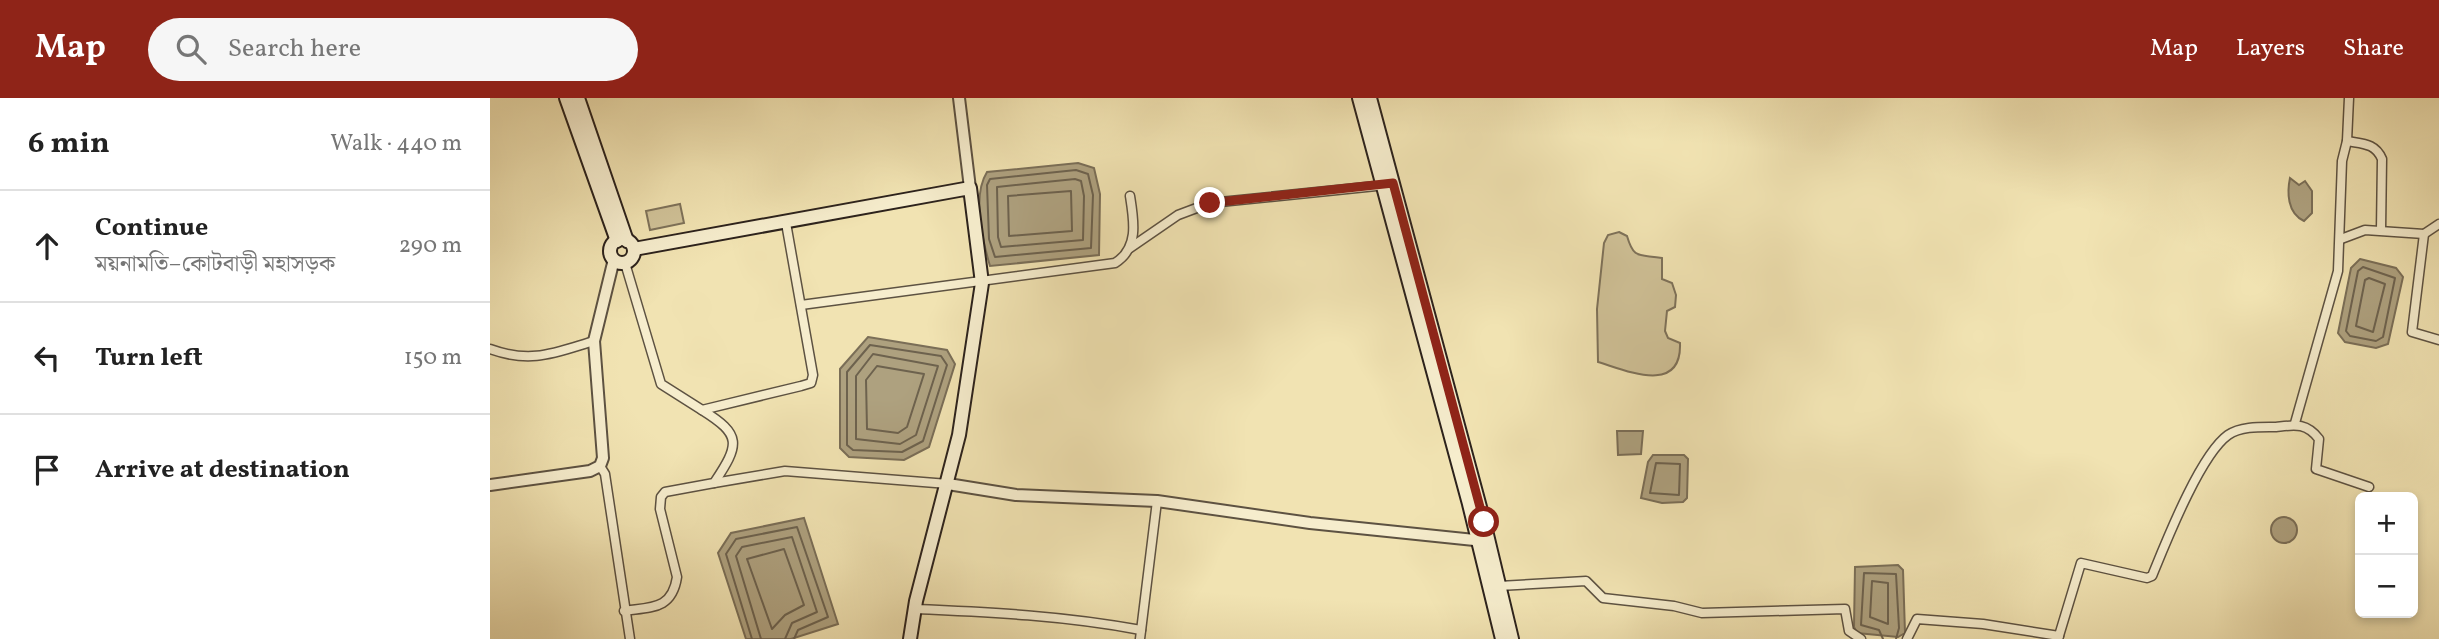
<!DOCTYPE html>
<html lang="en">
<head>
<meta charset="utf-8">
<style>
  body { margin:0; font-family:Vollkorn,"Noto Serif Bengali",serif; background:#f6f6f6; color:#222 }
  .controls { position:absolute; right:21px; bottom:21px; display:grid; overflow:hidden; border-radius:10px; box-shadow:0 4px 10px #0003 }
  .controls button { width:63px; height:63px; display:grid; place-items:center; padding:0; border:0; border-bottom:2px solid #e0e0e0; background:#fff; color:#222; font:35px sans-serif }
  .stop { position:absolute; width:21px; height:21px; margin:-16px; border:5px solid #8f2418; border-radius:50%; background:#fff }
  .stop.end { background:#8f2418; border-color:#fff; box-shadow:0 2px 7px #0008 }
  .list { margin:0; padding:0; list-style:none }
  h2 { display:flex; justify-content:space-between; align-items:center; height:91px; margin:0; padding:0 28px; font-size:30px }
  h2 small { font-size:23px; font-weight:400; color:#767676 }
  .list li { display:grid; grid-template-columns:46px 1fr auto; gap:21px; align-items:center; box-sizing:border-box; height:112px; padding:0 28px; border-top:2px solid #e0e0e0 }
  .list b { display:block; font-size:26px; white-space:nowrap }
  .list p { margin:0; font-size:23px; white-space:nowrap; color:#767676 }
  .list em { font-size:23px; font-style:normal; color:#767676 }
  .icon { flex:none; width:38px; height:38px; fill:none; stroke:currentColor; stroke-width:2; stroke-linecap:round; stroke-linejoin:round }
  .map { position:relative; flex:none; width:1949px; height:541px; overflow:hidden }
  header { display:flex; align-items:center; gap:42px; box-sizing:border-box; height:98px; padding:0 35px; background:#8f2418; color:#fff }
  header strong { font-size:33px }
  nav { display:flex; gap:38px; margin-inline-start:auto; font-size:24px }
  .search { width:490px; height:63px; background:#f6f6f6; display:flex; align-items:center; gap:18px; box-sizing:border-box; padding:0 24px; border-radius:38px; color:#767676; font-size:26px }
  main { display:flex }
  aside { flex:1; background:#fff }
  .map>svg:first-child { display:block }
</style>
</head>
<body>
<header>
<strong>Map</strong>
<div class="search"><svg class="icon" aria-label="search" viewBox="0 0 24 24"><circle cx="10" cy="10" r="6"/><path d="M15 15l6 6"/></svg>Search here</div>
<nav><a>Map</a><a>Layers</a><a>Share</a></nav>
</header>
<main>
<aside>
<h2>6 min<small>Walk · 440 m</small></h2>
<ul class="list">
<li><svg class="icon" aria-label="ahead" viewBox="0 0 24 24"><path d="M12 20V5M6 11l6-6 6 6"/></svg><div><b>Continue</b><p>ময়নামতি–কোটবাড়ী মহাসড়ক</p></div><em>290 m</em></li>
<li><svg class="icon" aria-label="left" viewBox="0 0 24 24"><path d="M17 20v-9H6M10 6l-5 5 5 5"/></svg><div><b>Turn left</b></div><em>150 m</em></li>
<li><svg class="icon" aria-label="arrive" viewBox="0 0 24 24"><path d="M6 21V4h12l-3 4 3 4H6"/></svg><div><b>Arrive at destination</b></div></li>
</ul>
</aside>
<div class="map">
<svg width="1949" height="541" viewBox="0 0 1949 541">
  <rect width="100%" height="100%" fill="#f1e3b2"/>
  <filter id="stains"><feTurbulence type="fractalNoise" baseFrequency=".00286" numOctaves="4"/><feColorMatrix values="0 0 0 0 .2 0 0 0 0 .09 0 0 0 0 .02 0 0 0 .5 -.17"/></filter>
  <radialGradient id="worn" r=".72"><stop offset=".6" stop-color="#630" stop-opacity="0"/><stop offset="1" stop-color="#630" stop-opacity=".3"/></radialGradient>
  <!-- green -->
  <g fill="#d0c298" stroke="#7e725a" stroke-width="2">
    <polygon points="190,106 194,125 160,132 156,113"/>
    <path d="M1129,134l8,4c7,24 12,18 35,22v21l10,4 4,12 -1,12 -8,4 -2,20 3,7 12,5c2,53 -55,27 -82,19l-1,-53 7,-66 4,-8z"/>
  </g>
  <!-- water -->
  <g fill="#aea17f" stroke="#7a6e57" stroke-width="2">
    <path d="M588,65l16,5 6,26 -1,61 -109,11c-8,-27 -18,-70 -3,-94z"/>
    <path d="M1800,80l9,7 6,-4 7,10v22l-8,8c-17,-8 -17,-29 -14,-43z"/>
    <polygon points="1870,161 1906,170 1913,179 1898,246 1886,250 1855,244 1848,235 1861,170"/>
    <polygon points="378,239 457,252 465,266 439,349 414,362 359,359 350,350 350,271"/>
    <polygon points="1127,333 1153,333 1151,356 1128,357"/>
    <polygon points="1163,357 1194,357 1198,361 1197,400 1193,404 1172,405 1151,400 1158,364"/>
    <circle cx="1794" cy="432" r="13"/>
    <polygon points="314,420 348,526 301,541 256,541 228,455 241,435"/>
    <polygon points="1408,467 1413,472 1415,535 1408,539 1367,535 1364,529 1365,469"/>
  </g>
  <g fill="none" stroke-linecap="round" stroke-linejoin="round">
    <!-- shore -->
    <g stroke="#6d624e" stroke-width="2">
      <polygon points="586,72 598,76 603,97 601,150 505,159 499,141 497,87 500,81"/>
      <polygon points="585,81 591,83 594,98 593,142 511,149 508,139 507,89"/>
      <polygon points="581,93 582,133 519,138 518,98"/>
      <polygon points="1873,169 1905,180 1893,239 1886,243 1860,238 1856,233 1868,173"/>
      <polygon points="1879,180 1895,186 1883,234 1866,228 1875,182"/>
      <polygon points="380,247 451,258 457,267 433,343 412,354 363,352 357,347 357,274"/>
      <polygon points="383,256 448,268 426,337 410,346 366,341 366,278"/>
      <polygon points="387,268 434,276 417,329 408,335 377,331 376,282"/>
      <polygon points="1166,365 1190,366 1189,397 1160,395"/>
      <polygon points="294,451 314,507 295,517 282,531 257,461"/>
      <polygon points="1382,483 1398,485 1398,526 1380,519"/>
      <polyline points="262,541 236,456 246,441 307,429 338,519 308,532 304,541"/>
      <polyline points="271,541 246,458 252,449 302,439 327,514 302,525 295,541"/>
      <polyline points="1393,541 1389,532 1371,527 1374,475 1406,476 1409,530 1406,541"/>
    </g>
    <!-- minor casing -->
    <g stroke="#5d5242" stroke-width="11">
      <g id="minor">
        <path d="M1857,43c16,3 28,2 35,18l-1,71"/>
        <polyline points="1934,136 1922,234 1949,242"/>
        <polyline points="1851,141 1875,132 1934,136 1949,126"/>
        <polyline points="640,150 688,117 720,105 896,87"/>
        <polyline points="135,165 171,286 212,312 311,288 321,285 323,277 296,125"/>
        <path d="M311,207l314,-42c24,-15 19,-42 15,-67"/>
        <path d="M0,251c41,15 64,4 104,-8"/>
        <polyline points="1805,325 1848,173 1852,63 1857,43 1859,0"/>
        <polyline points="110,368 115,376 140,541"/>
        <polyline points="224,385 295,373 458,386"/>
        <polyline points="1009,488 1096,483 1113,500 1184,508 1212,515 1355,511 1359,533 1371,541"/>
        <path d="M424,511c77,3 152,7 227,21"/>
        <path d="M134,513c27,-4 48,-1 53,-34l-17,-68 1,-12 4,-5 49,-9c26,-39 28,-48 -12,-73"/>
        <polyline points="650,541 667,403"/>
        <polyline points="1417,541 1427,521 1493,526 1569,538"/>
        <path d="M1568,541l23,-76 66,15 5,-2c14,-34 48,-121 76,-141 13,-9 33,-8 48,-8 18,-2 30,-5 43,12l-3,30 53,18"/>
      </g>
    </g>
    <!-- tertiary casing -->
    <g stroke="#5d5242" stroke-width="14">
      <g id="tertiary">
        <polyline points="469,0 480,90"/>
        <polyline points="458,386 526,397 667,403 820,425 994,443"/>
        <polyline points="0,387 100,373 110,368 113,360 104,243 124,161"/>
      </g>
    </g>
    <!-- secondary casing -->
    <g stroke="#2c221c" stroke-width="16">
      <g id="secondary">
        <polyline points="76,0 127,143"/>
        <polyline points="88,0 137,143"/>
        <polyline points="869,0 979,406 1012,541"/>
        <polyline points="880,0 994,424 1022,541"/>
        <circle cx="132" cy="153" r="12"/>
        <polyline points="144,151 480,90 492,185 469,337 426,503 420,541"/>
      </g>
    </g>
    <!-- minor -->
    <use href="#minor" stroke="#f6edcd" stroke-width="8"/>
    <!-- tertiary -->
    <use href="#tertiary" stroke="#f6edcd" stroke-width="10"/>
    <!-- secondary -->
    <use href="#secondary" stroke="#f6edcd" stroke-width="12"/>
  </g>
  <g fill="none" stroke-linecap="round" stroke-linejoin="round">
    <!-- route -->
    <polyline stroke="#8f2418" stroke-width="9" points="720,105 903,85 994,424"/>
  </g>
  <rect width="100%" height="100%" filter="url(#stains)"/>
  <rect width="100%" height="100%" fill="url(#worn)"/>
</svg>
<div class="controls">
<button>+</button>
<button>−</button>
</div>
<div class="stop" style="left:994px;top:424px"></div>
<div class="stop end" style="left:720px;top:105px"></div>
</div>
</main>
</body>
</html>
